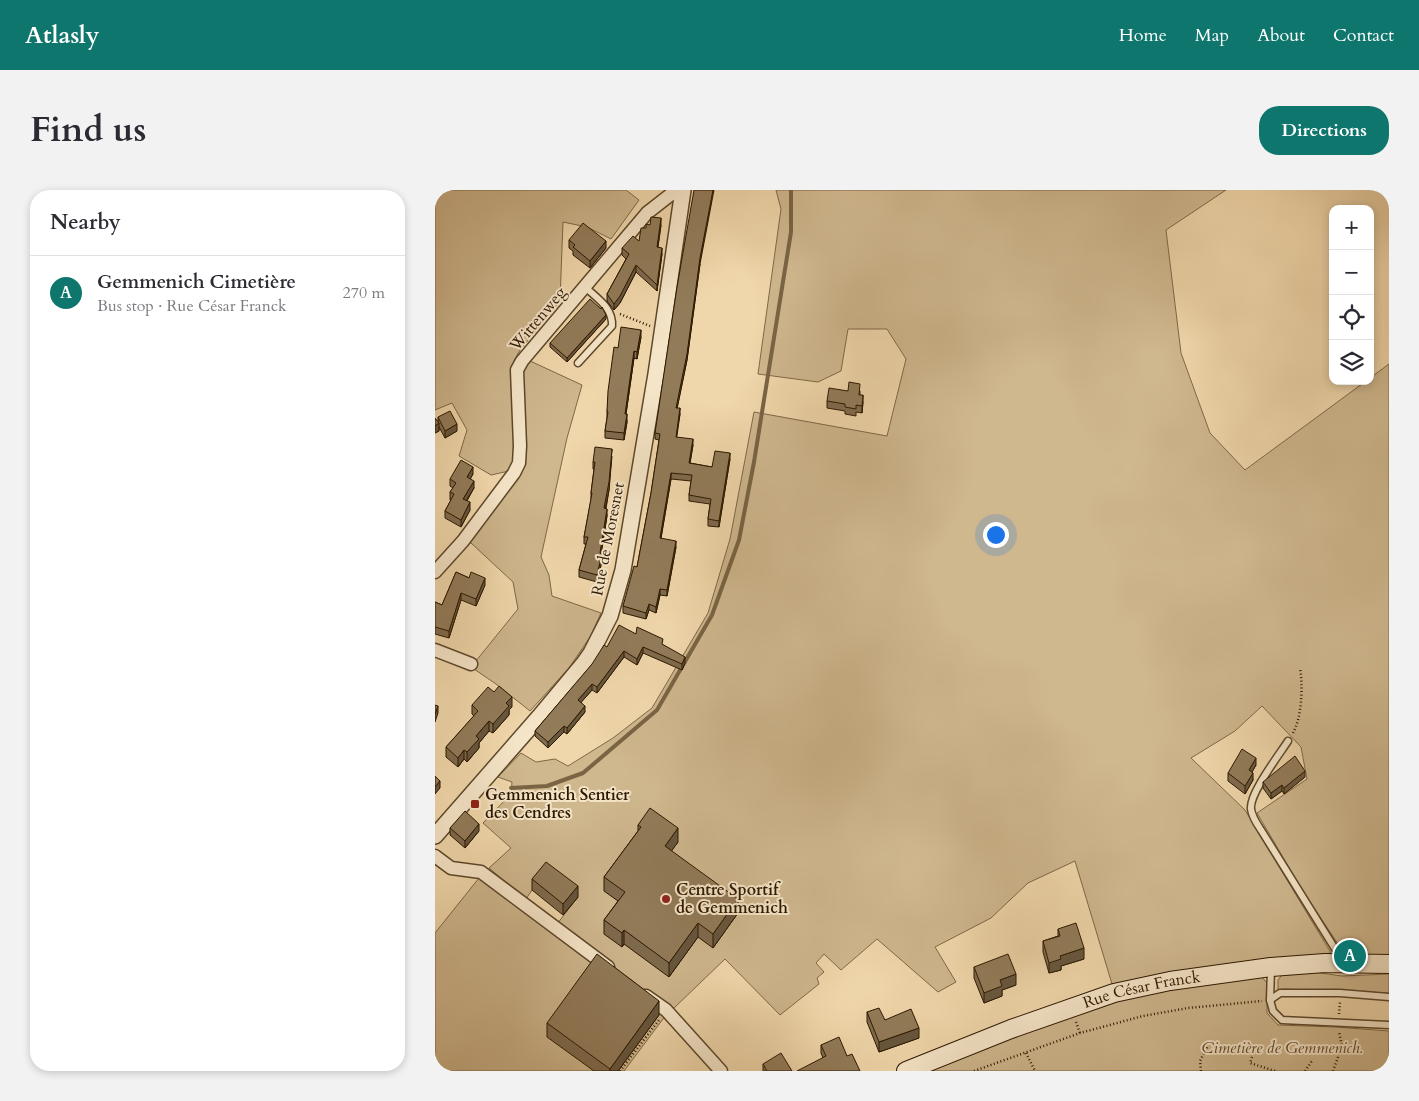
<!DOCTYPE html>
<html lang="en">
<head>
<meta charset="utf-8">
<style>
	:root { --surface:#fff; --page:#f2f2f3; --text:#2b2b33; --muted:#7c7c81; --line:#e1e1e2; --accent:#0f766e }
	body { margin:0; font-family:Cardo,serif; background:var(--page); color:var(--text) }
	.controls { position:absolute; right:15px; top:15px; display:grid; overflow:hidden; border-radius:10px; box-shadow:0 2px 8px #0003 }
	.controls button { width:45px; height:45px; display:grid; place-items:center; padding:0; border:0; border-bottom:1px solid var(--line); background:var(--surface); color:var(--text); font:25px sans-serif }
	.you { position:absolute; left:560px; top:344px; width:18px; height:18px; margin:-12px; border:4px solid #fff; border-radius:50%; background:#1a73e8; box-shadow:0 0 0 8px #1a73e833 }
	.badge { display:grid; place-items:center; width:32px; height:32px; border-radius:50%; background:var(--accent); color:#fff; font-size:16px; font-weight:700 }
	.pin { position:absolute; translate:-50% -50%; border:2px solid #fff; box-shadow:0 1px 5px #0006 }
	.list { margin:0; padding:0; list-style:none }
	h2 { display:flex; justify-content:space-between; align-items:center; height:65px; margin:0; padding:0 20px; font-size:21px }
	h2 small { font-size:16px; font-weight:400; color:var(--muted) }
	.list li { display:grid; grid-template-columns:32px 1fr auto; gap:15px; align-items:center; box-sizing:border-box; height:75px; padding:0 20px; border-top:1px solid var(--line) }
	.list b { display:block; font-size:19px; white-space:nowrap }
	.list p { margin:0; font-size:16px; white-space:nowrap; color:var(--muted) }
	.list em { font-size:16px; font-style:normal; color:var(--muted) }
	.icon { flex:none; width:28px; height:28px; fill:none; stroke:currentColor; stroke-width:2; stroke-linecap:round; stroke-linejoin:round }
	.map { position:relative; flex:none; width:954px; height:881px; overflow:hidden; border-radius:20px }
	header { display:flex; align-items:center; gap:30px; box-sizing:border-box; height:70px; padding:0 25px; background:var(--accent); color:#fff }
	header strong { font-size:24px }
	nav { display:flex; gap:28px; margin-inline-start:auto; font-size:18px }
	.intro { display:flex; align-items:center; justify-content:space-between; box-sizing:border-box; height:120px; padding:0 30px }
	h1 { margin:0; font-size:35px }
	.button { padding:12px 22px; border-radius:20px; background:var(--accent); color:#fff; font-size:18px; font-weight:700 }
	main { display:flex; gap:30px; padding:0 30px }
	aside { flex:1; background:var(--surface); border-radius:20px; box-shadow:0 2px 8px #0003 }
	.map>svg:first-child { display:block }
	.green { fill:#cfb78e; stroke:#7e6847 }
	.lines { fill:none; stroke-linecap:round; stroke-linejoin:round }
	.stream { stroke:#796444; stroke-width:4 }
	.service-casing { stroke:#5d482b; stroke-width:9 }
	.minor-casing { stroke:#5d482b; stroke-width:15 }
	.tertiary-casing { stroke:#5d482b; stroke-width:18 }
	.secondary-casing { stroke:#2c1800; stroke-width:20 }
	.path { stroke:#2c1800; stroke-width:2.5; stroke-dasharray:1 2.5; stroke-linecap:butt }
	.service { stroke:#f5e5c8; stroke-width:6 }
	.minor { stroke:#f5e5c8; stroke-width:12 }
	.tertiary { stroke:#f5e5c8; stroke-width:15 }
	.secondary { stroke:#f5e5c8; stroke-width:18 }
	.wall { fill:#7e6a4d; stroke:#2c1800 }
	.shaded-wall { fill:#66563e; stroke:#2c1800 }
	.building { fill:#927b59; stroke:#2c1800 }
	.poi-dot { fill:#8f2418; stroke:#f5e5c8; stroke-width:2 }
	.labels { text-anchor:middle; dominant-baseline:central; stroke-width:4; stroke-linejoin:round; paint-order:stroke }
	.street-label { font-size:16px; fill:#2c1800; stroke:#f5e5c8 }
	.poi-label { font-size:16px; font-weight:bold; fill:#2c1800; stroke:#f5e5c8; text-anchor:start }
	.park-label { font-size:16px; font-style:italic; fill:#5d482b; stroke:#f5e5c8 }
</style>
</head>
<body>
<header>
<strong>Atlasly</strong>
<nav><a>Home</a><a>Map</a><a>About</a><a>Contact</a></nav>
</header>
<div class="intro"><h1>Find us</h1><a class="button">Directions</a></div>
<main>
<aside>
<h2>Nearby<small></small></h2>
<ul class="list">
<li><span class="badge">A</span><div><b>Gemmenich Cimetière</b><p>Bus stop · Rue César Franck</p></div><em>270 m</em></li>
</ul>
</aside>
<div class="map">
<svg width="954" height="881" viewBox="0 0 954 881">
	<rect width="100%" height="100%" fill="#f0d7ab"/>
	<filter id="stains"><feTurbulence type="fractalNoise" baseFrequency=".004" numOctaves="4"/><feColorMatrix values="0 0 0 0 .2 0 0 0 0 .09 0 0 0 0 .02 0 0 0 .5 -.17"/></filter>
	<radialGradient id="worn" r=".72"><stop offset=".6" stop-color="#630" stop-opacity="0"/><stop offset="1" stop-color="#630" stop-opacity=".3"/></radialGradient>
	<g class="green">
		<path d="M0,0H191L204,10L176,49L152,37L128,32L125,111L85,160L79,171L77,186L81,255L79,269L74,281L56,285L24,266L32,240L17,213L0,220Z"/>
		<path d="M341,0H791L731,40L746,163L775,243L810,280L931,191H935V188L954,174V766L909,763L869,703L822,623L872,589L866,557L827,516L800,541L756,568L810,620L896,763L744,781L677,794L640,671L593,693L556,728L500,757L521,792L503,802L442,749L406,780L389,764L381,773L389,782L382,788L384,794L345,825L290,769L238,819L223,810L122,734L143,707L97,700L91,709L54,678L76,658L48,633L76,604L77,592L63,587L86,563L101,572L120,569L133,576L178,548L217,518L273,423L295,349L319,222L452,246L471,169L452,139H413L406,181L383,192L323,184L346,19Z"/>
		<path d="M93,170L147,195L132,248L106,367L114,385L117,406L166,423L155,447L134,478L95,521L61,494L36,477L83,419L78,392L36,353H32L77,292L84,188Z"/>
		<path d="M44,688L231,825L189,881H0V743Z"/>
		<path d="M871,781L907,786L954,784V803L849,799L843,800V790L847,785Z"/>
		<path d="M825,785L832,793V823L843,835L900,837L954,841V878L948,881H491L610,833L696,805Z"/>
	</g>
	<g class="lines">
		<path class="stream" d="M76,598L112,596L148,583L222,520L277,425L304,350L319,272L356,42V0"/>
		<g class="service-casing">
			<g id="service">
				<path d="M143,173L177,136C178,118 163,109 150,97"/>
				<path d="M853,551C844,565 814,604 816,619C817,627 822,634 826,640L907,770"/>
				<path d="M836,779L835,810L838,821L847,830L954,835"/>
				<path d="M835,810L845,803H905L954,807"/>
			</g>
		</g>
		<g class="minor-casing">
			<g id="minor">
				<path d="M0,382L28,351L79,283L84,273L85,256L82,180L87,171L212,23L235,5L247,0"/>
				<path d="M0,460L36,474"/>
				<path d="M0,666L16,678L46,682L173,777"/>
				<path d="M211,806L231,820L286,881"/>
			</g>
		</g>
		<g class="tertiary-casing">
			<path id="tertiary" d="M0,646L104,527L149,473L156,463L175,426L188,380L221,184L248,0"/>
		</g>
		<g class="secondary-casing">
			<g id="secondary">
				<path id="s1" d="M471,881L576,839L679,803L735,791L836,777L890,773L954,774"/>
			</g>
		</g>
		<g class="path">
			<path d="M185,124L215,136"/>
			<path d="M858,543C867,527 868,496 865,478"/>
			<path d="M904,824L905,812"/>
			<path d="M641,832L645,843"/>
			<path d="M591,863L600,881"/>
			<path d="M817,867L815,873L840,881"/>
			<path d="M185,881L224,830"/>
			<path d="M539,881L645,843L708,826L753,818L827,811"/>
			<path d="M766,881L765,871L773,855"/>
			<path d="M870,881L877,871"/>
			<path d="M898,881L907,856L904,842"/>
		</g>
		<use href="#service" class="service"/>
		<use href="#minor" class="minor"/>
		<use href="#tertiary" class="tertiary"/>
		<use href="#secondary" class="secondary"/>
	</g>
	<g class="wall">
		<path d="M226,35L223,57L227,64L222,101L201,82L185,113L179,120L172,111V104L191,69L187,65V58L204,51L211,38Z"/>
		<path d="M134,50L171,58L155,78L138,65V61L134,58Z"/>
		<path d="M265,74L252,170L242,218L245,224L241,247L258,255L255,273L277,277L295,269L284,337L273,336V329L275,314L254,311V305L256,291L236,289L226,348L241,357L232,406L225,405L221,423L214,420L211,429L188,423V416L202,377L216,303L224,250L220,249V243Z"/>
		<path d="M171,129L132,172L115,157V153Z"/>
		<path d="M206,147L202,169L199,168L191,224L192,232L189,250L170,248V241L172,228V221L183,158Z"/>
		<path d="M413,201H425V205L428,212L427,223L421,222V226L410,224V221L392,218V211Z"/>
		<path d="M3,227L22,241L10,248L4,237V241L0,243V228L3,232Z"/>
		<path d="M177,266L174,300L171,319L172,326L166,364L167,371L162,392L144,387V380L151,354H149V347L156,310V303L159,279H158V272Z"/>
		<path d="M38,284L35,289L39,298L32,311L35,320L26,337L10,328V321L16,310H15V302L18,298L15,296V289Z"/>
		<path d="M21,382L50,395L41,416L26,410L14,448L0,444V412L7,415Z"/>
		<path d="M201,444L228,455L250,473L247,480L208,463L202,475L189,467L162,503L157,500L146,512L150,522L132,544L129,542L113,558L100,546V541L172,457Z"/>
		<path d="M37,515L77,517L74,520V525L58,543L54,541L44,553V558L32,572L29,569L23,577L11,567V557L39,526L37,524Z"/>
		<path d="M821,575L817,582L818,590L810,604L793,591V583Z"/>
		<path d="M870,587L849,604L847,601L836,609L828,598V592Z"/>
		<path d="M203,635L243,652L236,661L303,723L278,758L263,747L234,787L189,754L187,757L169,744V730L183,711L169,701V687L203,641Z"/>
		<path d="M15,638L44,641L30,658L15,645Z"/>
		<path d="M97,689L143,707L128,725L97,700Z"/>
		<path d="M623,739L649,769L626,776V780L614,783L608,762V751L623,746Z"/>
		<path d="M539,777L581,795L567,800V806L549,813L539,788Z"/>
		<path d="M432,822L450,830L484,848L444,862L432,832Z"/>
		<path d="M224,825L183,881H159L112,847V833Z"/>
		<path d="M386,855L412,866L388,868L386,863Z"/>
		<path d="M328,874L357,881H328Z"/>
	</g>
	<g class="shaded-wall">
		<path d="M278,0H279L265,74L252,170L241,224V218L265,68Z"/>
		<path d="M226,28V35L222,63V57Z"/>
		<path d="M171,51V58L155,78V71Z"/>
		<path d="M227,58V64L222,101V95Z"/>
		<path d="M201,75V82L185,113L179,120V114Z"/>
		<path d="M171,125V129L132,172V168Z"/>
		<path d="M206,140V147L202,169V162Z"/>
		<path d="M199,161V168L190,231V224Z"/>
		<path d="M428,205V212L427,223V216Z"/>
		<path d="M245,218V224L241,253V247Z"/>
		<path d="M192,224V232L189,250V243Z"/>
		<path d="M4,233V241L0,243V236Z"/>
		<path d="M22,234V241L10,248V241Z"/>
		<path d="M258,249V255L254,279V273Z"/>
		<path d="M177,259L174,300L169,326V318Z"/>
		<path d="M295,263V269L284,337V331Z"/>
		<path d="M38,277V284L32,295V287Z"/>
		<path d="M236,283V289L225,354V348Z"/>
		<path d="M39,291V298L28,316V309Z"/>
		<path d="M35,312V320L26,337V330Z"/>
		<path d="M172,319V326L165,371V363Z"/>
		<path d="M241,351V357L232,406V400Z"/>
		<path d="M167,364V371L162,392V385Z"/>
		<path d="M50,388V395L41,416V409Z"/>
		<path d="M225,399V405L221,423V417Z"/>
		<path d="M26,403V410L14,448V441Z"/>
		<path d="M214,414V420L211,429V423Z"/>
		<path d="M208,457V463L202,475V469Z"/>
		<path d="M189,461V467L162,503V497Z"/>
		<path d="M250,467V473L247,480V474Z"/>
		<path d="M157,494V500L143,516V510Z"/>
		<path d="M77,507V517L74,520V525L58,543V534L71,513Z"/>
		<path d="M3,516V523L0,532V524Z"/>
		<path d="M150,516V522L132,544V538Z"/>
		<path d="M54,531V541L44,553V558L32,572V562L41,546Z"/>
		<path d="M129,536V542L113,558V552Z"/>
		<path d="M29,560V569L23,577V568Z"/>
		<path d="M821,568V575L814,587V580Z"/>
		<path d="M870,581V587L849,604V598Z"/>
		<path d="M818,583V590L810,604V596Z"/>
		<path d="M5,591V598L0,604V597Z"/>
		<path d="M847,595V601L836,609V603Z"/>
		<path d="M44,634V641L30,658V651Z"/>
		<path d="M243,638V652L230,670V656Z"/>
		<path d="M143,696V707L128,725V714Z"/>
		<path d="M303,709V723L278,758V744Z"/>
		<path d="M263,733V747L234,787V773Z"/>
		<path d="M189,740V754L187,757V743Z"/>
		<path d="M649,758V769L626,776V780L614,783V773L625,766Z"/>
		<path d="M581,784V795L567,800V806L549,813V803L565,790Z"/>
		<path d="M224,811V825L183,881H175V879Z"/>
		<path d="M484,838V848L444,862V852Z"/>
	</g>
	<g class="building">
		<path d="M259,0H278L265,68L252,164L241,218H245L241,247L258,249L254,273L277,277L280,261L295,263L284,331L273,329L276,309L254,305L257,285L236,283L225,348L241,351L232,400L225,399L221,417L214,414L211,423L188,416L199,376L202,377L216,303L225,244L220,243L242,97Z"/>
		<path d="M216,27L226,28L222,57L227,58L222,95L201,75L185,106L179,114L172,104L194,64L187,58L198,46L204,51L206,38H211V34L215,35Z"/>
		<path d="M148,33L171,51L155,71L138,57L140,55L134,50Z"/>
		<path d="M155,109L166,119L167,117L171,125L132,168L115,153Z"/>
		<path d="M186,137L206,140L202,162L199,161L190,224H192L189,243L170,241L173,222L172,221L173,201L179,157L183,158Z"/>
		<path d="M414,192L425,194L424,205H428L427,216L421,215V219L410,217V214L392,211L394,198L413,201Z"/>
		<path d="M15,221L22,234L10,241L3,227Z"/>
		<path d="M0,228L4,233L0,236Z"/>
		<path d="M160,257L177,259L174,292L169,318L172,319L165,363L167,364L162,385L144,380L153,347H149L157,303H156L160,272H158Z"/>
		<path d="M26,270L38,277L32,287L39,291L28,309L35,312L26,330L10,321L19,304L15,302L21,293L15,289Z"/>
		<path d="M21,382L34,388L36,382L50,388L41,409L26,403L14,441L0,437V412L7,415Z"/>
		<path d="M184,435L201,444L202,437L228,449L227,454L250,467L247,474L208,457L202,469L189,461L162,497L157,494L143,510L150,516L132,538L129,536L113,552L100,541L157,474L169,455L172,457Z"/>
		<path d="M64,496L77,507L71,513L74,516L58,534L54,531L41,546L44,549L32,562L29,560L23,568L11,557L43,521L37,515L53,497L59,502Z"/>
		<path d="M0,515L3,516L0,524Z"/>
		<path d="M807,559L821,568L814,580L818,583L810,596L793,583Z"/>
		<path d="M860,566L870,581L849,598L847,595L836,603L828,592Z"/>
		<path d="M0,586L5,591L0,597Z"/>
		<path d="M215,618L243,638L230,656L303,709L278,744L263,733L234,773L189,740L187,743L169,730L190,702L169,687L206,637L203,635Z"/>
		<path d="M30,621L44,634L30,651L15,638Z"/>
		<path d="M111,672L143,696L128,714L97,689Z"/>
		<path d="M641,733L649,758L625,766L626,769L614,773L608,751L625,746L623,739Z"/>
		<path d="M162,764L224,811L175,879L112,833Z"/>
		<path d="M573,764L581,784L565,790L567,796L549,803L539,777Z"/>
		<path d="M444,818L450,830L476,819L484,838L444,852L432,822Z"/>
		<path d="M404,847L412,866L417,864L425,881H362L391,866L386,855Z"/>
		<path d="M346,863L357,881H332L328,874Z"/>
	</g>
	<g class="poi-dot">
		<rect x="35" y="609" width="10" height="10" rx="2.5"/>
		<circle cx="231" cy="709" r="5"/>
	</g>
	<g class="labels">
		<g class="street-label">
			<text transform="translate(103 129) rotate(-50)">Wittenweg</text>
			<text transform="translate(173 349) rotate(-79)">Rue de Moresnet</text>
			<text stroke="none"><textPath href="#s1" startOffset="250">Rue César Franck</textPath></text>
		</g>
		<g class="poi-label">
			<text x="50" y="605">Gemmenich Sentier<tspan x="50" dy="18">des Cendres</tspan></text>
			<text x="241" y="700">Centre Sportif<tspan x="241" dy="18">de Gemmenich</tspan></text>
		</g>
		<g class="park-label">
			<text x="847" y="858">Cimetière de Gemmenich.</text>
		</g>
	</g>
	<rect width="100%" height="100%" filter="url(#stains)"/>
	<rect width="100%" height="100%" fill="url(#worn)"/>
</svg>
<div class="controls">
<button>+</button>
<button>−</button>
<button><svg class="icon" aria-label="locate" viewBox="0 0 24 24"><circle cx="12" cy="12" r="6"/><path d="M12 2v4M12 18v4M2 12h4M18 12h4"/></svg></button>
<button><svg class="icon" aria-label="layers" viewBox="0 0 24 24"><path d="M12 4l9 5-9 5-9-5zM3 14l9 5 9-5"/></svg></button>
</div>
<div class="you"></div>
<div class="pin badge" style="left:915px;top:766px">A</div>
</div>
</main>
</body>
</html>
